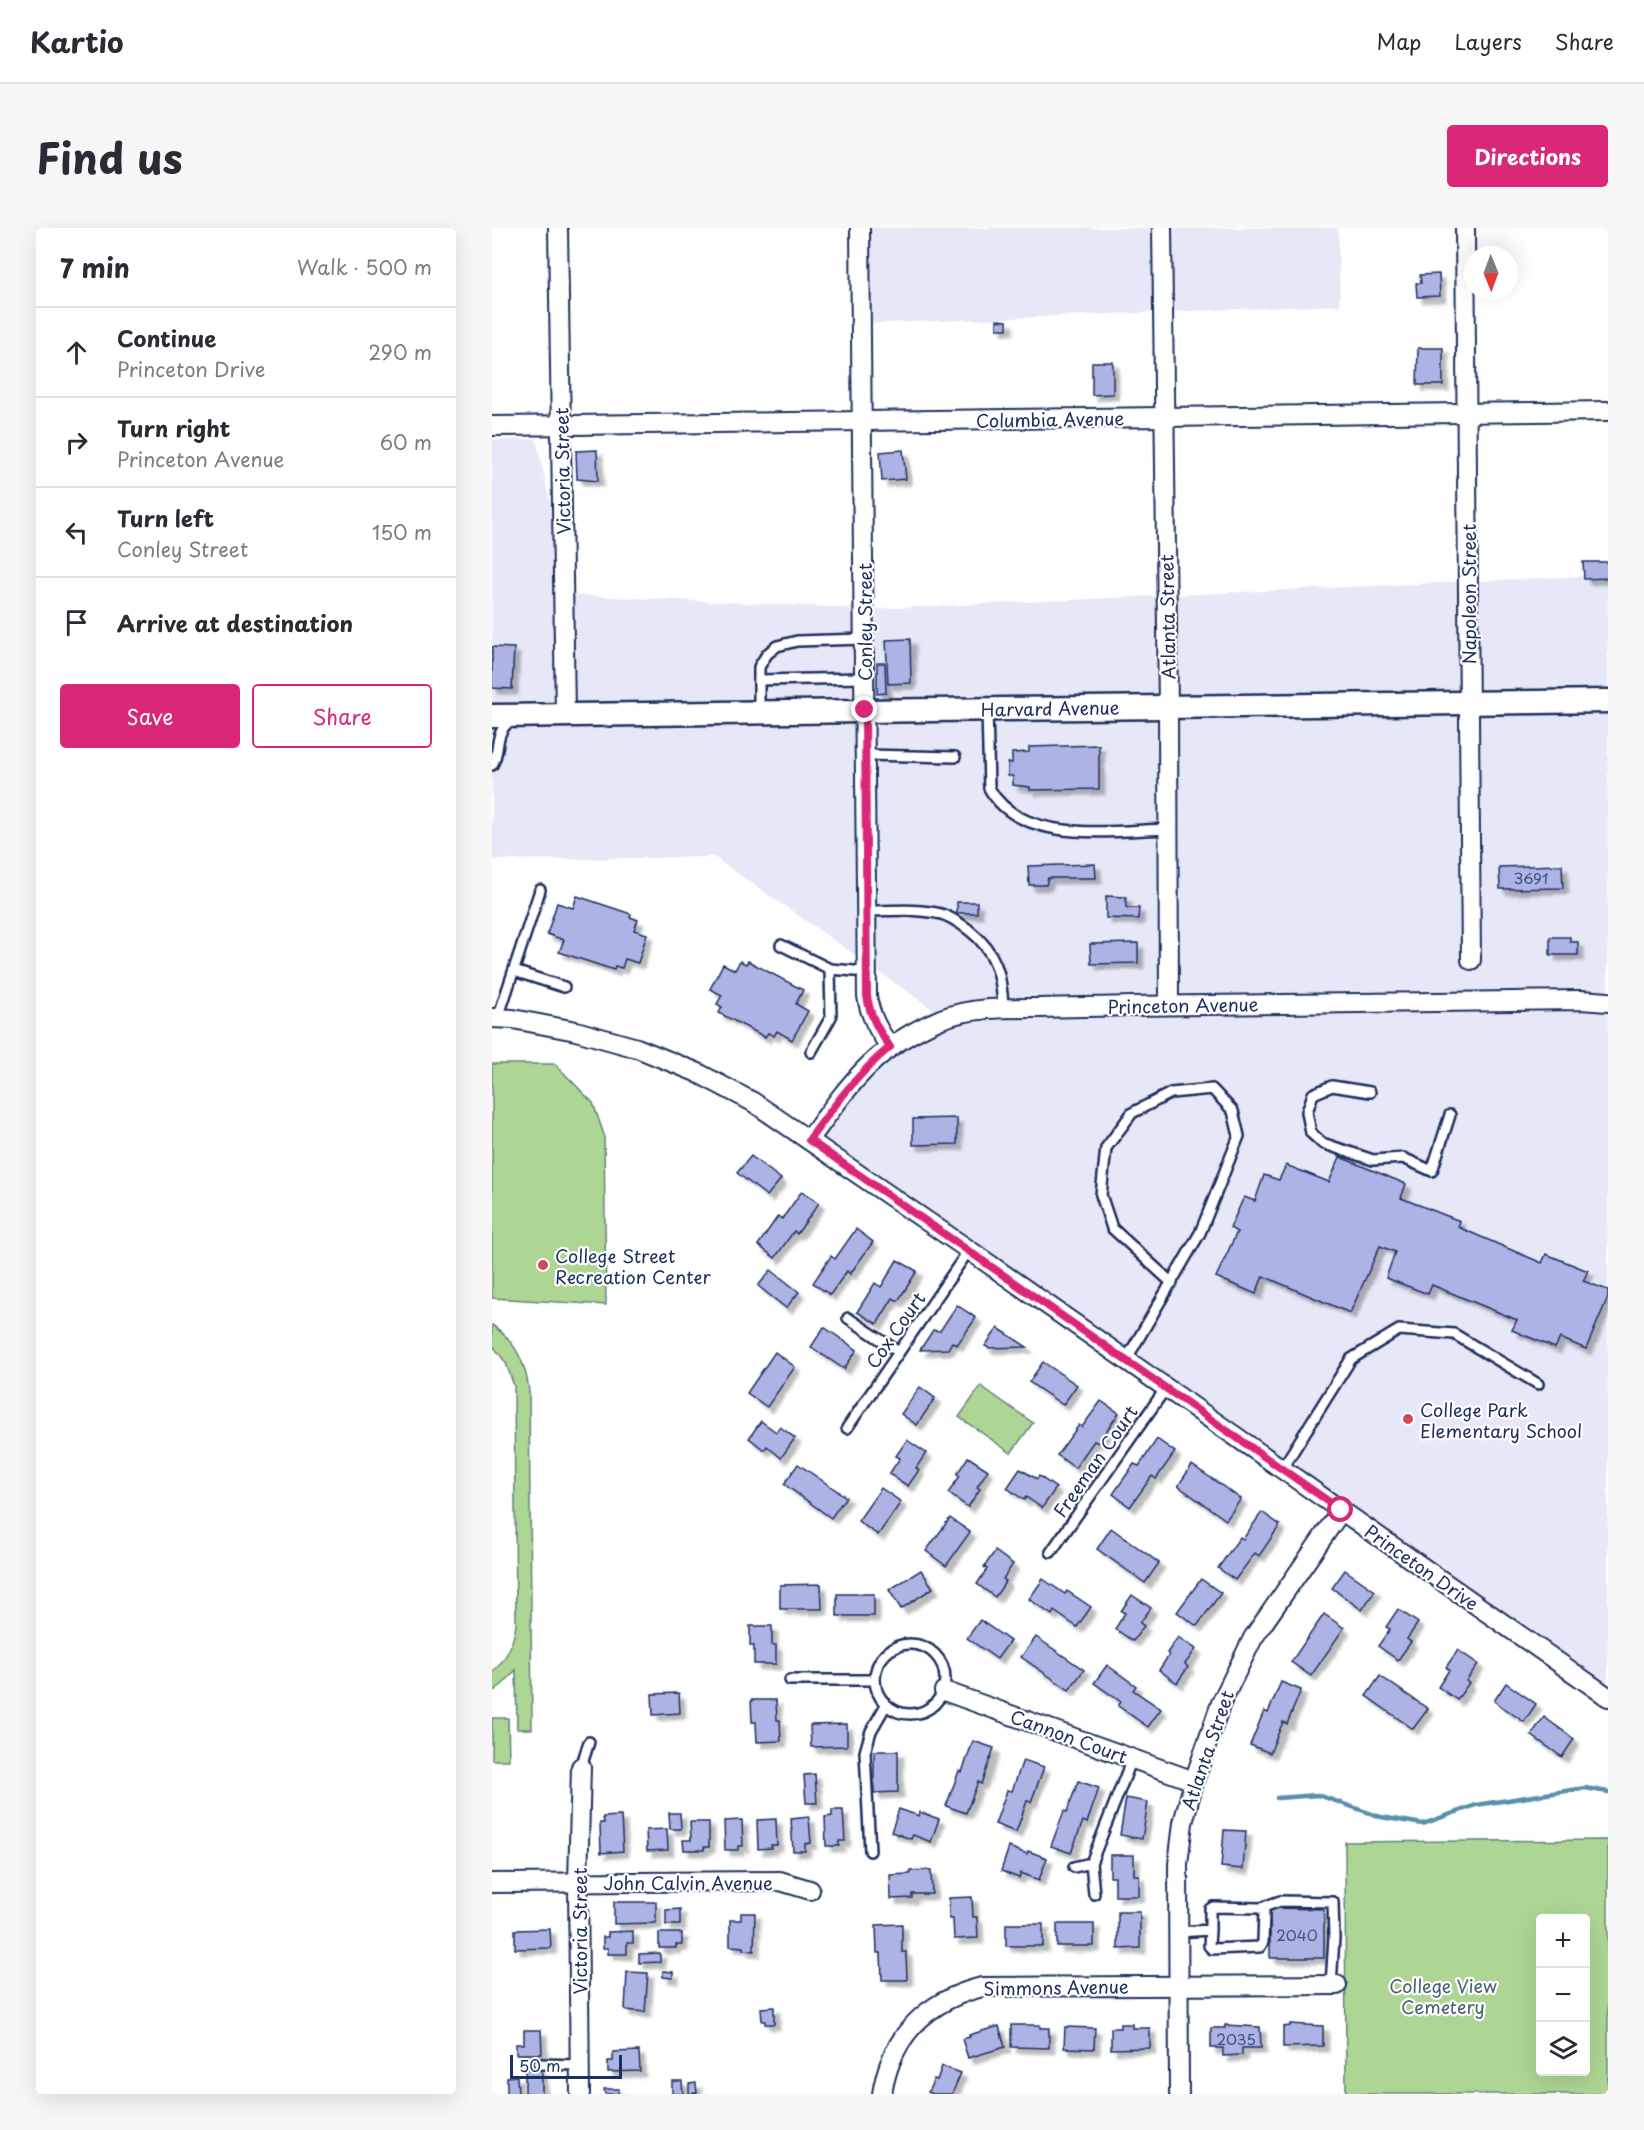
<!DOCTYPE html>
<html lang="en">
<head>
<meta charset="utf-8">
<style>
	:root { --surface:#fff; --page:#f7f7f7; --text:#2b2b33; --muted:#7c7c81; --line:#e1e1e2; --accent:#db2777 }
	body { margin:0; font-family:"Playpen Sans",sans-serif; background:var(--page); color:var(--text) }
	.controls { position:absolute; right:18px; bottom:18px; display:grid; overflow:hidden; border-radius:6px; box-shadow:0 6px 24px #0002 }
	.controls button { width:54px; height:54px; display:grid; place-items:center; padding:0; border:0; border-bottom:2px solid var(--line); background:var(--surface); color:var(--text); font:30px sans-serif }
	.compass { position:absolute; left:972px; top:18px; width:54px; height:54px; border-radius:50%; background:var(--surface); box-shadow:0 6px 24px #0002; rotate:179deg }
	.scale { position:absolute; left:18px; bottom:15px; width:112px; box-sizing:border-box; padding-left:6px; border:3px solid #1b2f5e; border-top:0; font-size:16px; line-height:21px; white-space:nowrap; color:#1b2f5e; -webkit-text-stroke:4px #fff; paint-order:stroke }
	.stop { position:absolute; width:18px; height:18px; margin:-14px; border:4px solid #db2777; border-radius:50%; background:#fff }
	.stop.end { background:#db2777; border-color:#fff; box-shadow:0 2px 6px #0008 }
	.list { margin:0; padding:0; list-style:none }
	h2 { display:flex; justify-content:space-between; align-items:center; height:78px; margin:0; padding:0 24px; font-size:26px }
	h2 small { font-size:20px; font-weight:400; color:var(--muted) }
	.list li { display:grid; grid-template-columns:39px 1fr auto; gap:18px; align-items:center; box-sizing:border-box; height:90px; padding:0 24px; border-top:2px solid var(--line) }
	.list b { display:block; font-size:22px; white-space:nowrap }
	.list p { margin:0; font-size:20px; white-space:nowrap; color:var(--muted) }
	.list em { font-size:20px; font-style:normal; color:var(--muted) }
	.actions { display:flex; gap:12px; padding:18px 24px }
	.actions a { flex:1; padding:14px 0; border:2px solid var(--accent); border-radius:6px; text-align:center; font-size:21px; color:var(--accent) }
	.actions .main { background:var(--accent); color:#fff }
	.icon { flex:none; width:33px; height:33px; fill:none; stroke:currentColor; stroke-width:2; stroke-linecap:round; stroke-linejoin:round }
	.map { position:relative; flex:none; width:1116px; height:1866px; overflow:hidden; border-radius:6px }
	header { display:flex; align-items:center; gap:36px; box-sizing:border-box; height:84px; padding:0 30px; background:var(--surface); border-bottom:2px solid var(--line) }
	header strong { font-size:28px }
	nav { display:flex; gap:33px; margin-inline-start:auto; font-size:21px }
	.intro { display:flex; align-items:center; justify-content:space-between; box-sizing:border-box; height:144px; padding:0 36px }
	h1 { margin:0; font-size:42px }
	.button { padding:15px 27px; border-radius:6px; background:var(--accent); color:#fff; font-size:21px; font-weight:700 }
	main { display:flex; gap:36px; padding:0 36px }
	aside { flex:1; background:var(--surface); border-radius:6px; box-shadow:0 6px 24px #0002 }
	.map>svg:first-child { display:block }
	.built { fill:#e6e8f7 }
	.green { fill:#add694; stroke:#648279; stroke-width:1.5; fill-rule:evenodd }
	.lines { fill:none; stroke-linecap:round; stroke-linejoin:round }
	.stream { stroke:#5890aa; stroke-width:4.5 }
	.building { fill:#adb3e4; stroke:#1b2f5e; stroke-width:1.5; filter:url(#shadow) }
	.service-casing { stroke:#1b2f5e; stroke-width:14 }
	.minor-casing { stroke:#1b2f5e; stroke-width:22 }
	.tertiary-casing { stroke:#1b2f5e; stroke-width:27 }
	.service { stroke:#fff; stroke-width:9 }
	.minor { stroke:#fff; stroke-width:18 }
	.tertiary { stroke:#fff; stroke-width:22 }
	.route { stroke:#db2777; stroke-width:8 }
	.poi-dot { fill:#d1495b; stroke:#fff; stroke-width:2 }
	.labels { text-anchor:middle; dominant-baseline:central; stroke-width:4.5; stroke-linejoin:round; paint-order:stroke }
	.number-label { font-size:15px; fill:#405080 }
	.street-label { font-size:18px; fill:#1b2f5e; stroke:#fff }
	.poi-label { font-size:18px; fill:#1b2f5e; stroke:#fff; text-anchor:start }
	.park-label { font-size:18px; fill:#47616e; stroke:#fff }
</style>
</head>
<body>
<header>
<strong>Kartio</strong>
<nav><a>Map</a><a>Layers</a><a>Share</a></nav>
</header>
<div class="intro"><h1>Find us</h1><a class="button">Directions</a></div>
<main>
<aside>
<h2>7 min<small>Walk · 500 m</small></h2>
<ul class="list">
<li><svg class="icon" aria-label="ahead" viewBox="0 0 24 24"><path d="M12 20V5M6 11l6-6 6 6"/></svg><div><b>Continue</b><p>Princeton Drive</p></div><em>290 m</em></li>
<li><svg class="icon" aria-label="right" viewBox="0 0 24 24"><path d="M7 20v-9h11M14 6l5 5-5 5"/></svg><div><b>Turn right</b><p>Princeton Avenue</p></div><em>60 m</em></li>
<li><svg class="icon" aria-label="left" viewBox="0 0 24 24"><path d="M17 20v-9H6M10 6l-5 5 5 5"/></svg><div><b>Turn left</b><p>Conley Street</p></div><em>150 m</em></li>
<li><svg class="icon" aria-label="arrive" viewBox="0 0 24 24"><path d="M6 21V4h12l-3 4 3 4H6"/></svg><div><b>Arrive at destination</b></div></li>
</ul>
<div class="actions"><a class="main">Save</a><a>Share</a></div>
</aside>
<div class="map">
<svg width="1116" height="1866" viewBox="0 0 1116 1866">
	<defs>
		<filter id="shadow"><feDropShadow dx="5.5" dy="5.5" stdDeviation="1.5" flood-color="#0004"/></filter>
	</defs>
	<rect width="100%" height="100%" fill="#fff"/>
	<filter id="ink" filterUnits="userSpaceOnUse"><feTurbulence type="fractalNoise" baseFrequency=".0167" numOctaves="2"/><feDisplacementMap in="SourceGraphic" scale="12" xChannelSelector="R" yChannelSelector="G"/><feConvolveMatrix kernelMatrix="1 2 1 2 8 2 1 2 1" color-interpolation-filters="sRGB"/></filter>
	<g filter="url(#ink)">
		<g class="built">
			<path d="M364,0H846L848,77L367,96Z"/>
			<path d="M44,211L78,367L381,381L1116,347V1472L317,910L381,833L449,787L222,629L0,632V212Z"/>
		</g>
		<g class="green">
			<path d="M0,836H63L101,875L112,907L114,1077L0,1070Z"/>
			<path d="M0,1097C23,1112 34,1137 37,1163L40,1501H25L24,1442L11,1456L0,1464V1445C14,1431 21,1417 24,1397L22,1158L14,1135L0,1116Z"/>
			<path d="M489,1158L541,1195L519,1225L467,1189Z"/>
			<path d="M0,1490H16L17,1532H0Z"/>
			<path d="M1116,1612V1866H854L853,1614ZM1048,1690H1094V1844H1048Z"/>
		</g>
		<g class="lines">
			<path class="stream" d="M785,1570L826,1567L889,1589L931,1596L984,1577L1093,1560L1116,1564"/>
		</g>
		<g class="building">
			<path d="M947,46L948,68L925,69L924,55H929L928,47Z"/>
			<path d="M505,92L515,93V101H505Z"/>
			<path d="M926,120H951V157H925Z"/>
			<path d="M600,134H621V166L600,167Z"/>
			<path d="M105,222L106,253L85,251L84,223Z"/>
			<path d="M411,222L414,251L390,253L388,224Z"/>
			<path d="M1091,334H1116V350L1092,351Z"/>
			<path d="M418,411L419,455L396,456L394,412Z"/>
			<path d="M0,419L22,420L20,461L0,460Z"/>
			<path d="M385,435H393L394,465L385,466Z"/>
			<path d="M607,517V561L538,562V559L521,557V548H516V535H520V525L537,524V519Z"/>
			<path d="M603,636L604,650H556L554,657H537L536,638Z"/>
			<path d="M1070,637L1071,660L1008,661L1007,639Z"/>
			<path d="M85,668L139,686L138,689L146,692L142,702L155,706L146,735L133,731L130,740L123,738L122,742L67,724L72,712L55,706L65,675L81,680Z"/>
			<path d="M614,668L634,669V680H647L646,691L614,690Z"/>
			<rect x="465" y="674" width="20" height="11"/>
			<path d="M1058,709H1078V714H1086V727H1058Z"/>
			<path d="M646,715V735L599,736L598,716Z"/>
			<path d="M248,733L254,736L256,733L311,762L304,776L316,783L300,812L285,803L282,808L276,805L273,809L227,785L230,779L225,776L230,767L218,761L231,736L243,742Z"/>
			<path d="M465,890V916L421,917V891Z"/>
			<path d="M259,928L289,951L275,968L245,945Z"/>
			<path d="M848,929L914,956L909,970L968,993L966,999L1050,1035L1054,1026L1096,1043L1091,1053L1116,1062V1069L1094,1121L1068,1110L1063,1120L1020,1102L1025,1092L940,1057L936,1066L894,1050L903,1024L888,1018L858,1085L771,1048L764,1066L724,1049L745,1004L738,1000L752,969L763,973L772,947L787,952L794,937L837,954Z"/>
			<path d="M310,963L327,975L305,1006L302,1003L283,1030L266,1017L286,988L290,991Z"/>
			<path d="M364,1001L381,1014L358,1046L355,1043L338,1067L321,1055L339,1028L343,1031Z"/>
			<path d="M405,1032L425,1043L406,1073L401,1070L385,1096L365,1084L383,1055L389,1059Z"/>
			<path d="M279,1042L307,1064L294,1080L266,1058Z"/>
			<path d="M465,1077L484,1090L465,1117L460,1114L456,1121L428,1122L441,1102L448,1103Z"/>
			<path d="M332,1099L365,1122L352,1141L319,1119Z"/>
			<path d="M506,1100L535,1119L497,1120L493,1118Z"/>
			<path d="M283,1124L303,1139L275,1179L255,1165Z"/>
			<path d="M551,1134L585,1157L571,1177L537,1154Z"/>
			<path d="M428,1159L443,1170L425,1197L409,1186Z"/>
			<path d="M609,1173L627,1185L606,1215L602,1213L583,1240L565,1227L587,1197L590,1199Z"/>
			<path d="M269,1193L284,1204L288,1199L303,1210L289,1230L275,1218L272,1222L257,1210Z"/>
			<path d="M665,1211L683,1224L664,1251L660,1248L638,1279L621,1266L642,1236L647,1238Z"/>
			<path d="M415,1212L434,1225L424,1240L427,1242L416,1258L397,1246L408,1230L404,1228Z"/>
			<path d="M476,1229L496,1242L485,1259L488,1261L476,1279L456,1265L468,1248L465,1246Z"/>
			<path d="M306,1236L354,1269L339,1290L292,1256Z"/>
			<path d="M700,1237L749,1271L734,1292L686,1258Z"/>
			<path d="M528,1241L545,1251L547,1248L564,1260L550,1280L534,1269L532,1272L515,1260Z"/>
			<path d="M389,1260L409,1274L386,1307L366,1293Z"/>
			<path d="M770,1284L788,1297L767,1328L763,1325L743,1352L726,1340L748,1309L751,1311Z"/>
			<path d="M458,1290L478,1304L454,1338L434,1323Z"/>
			<path d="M619,1300L667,1335L653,1355L605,1321Z"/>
			<path d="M503,1323L521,1336L511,1351L514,1353L503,1369L485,1356L495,1341L492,1339Z"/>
			<path d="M429,1342L441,1360L409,1381L397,1362Z"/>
			<path d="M853,1342L883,1363L870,1382L840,1360Z"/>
			<path d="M551,1351L573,1366L575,1363L599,1379L585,1399L562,1383L560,1387L537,1371Z"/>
			<path d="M709,1351L729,1365L705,1398L685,1384Z"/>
			<path d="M329,1356L330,1381H288V1357Z"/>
			<rect x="345" y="1366" width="37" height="22"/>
			<path d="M640,1367L659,1380L648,1395L652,1398L641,1413L623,1401L633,1385L629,1383Z"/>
			<path d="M906,1381L926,1395L915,1411L919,1414L906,1432L886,1418L898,1401L894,1399Z"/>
			<path d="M832,1386L852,1400L819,1448L799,1434Z"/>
			<path d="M488,1392L518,1413L505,1431L475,1410Z"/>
			<path d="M258,1398H280V1417H284V1436H262V1418H258Z"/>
			<path d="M544,1409L592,1442L577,1462L529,1429Z"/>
			<path d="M686,1409L704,1421L693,1436L696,1439L685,1455L667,1442L677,1427L675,1425Z"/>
			<path d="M966,1422L986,1436L974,1453L977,1455L965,1472L946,1459L957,1442L954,1439Z"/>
			<path d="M615,1437L644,1458L641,1462L669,1481L656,1499L626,1478L629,1474L602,1455Z"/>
			<path d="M888,1448L936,1481L921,1501L874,1468Z"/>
			<path d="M789,1454L809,1462L795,1496L791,1494L778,1525L758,1517L772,1483L776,1485Z"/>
			<path d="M1014,1455L1044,1476L1032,1494L1002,1473Z"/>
			<path d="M187,1465L188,1485L161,1487L160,1466Z"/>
			<path d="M259,1472H284L285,1492H288L289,1513L265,1514L264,1494H260Z"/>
			<path d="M1052,1489L1082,1511L1070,1529L1039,1507Z"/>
			<path d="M355,1496V1518L319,1519L318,1497Z"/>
			<path d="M481,1513L502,1520L489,1556L486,1554L474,1585L454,1578L467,1543L470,1544Z"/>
			<path d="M382,1523H406V1564L382,1565Z"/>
			<path d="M531,1532L552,1539L539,1574L535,1573L524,1604L503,1596L515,1562L520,1563Z"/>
			<path d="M323,1546L325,1575H314L312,1547Z"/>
			<path d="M586,1553L607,1560L595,1595L591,1593L579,1625L559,1618L572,1583L575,1584Z"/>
			<path d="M634,1570L656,1574L650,1611L628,1607Z"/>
			<path d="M407,1581L427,1588L428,1584L447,1591L439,1614L421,1607L419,1611L399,1604Z"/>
			<path d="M340,1582H351L353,1613H347V1618H334L333,1589L340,1588Z"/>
			<path d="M177,1585H188L189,1601H178Z"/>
			<path d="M129,1588L131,1623L109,1625L108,1595H112L111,1589Z"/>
			<path d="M317,1589L319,1615L313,1616V1623H301L299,1591Z"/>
			<path d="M284,1591L285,1617H279L280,1620L266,1621L265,1592Z"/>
			<path d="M250,1592L251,1618H246V1622H233L232,1593Z"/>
			<path d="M198,1594H217V1619H212V1622H192L191,1612H199Z"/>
			<path d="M175,1601L176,1622L155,1623L154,1602Z"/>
			<path d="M732,1602L754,1603L751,1641L729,1639Z"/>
			<path d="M517,1619L535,1626L536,1623L555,1630L547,1652L529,1645L527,1650L509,1643Z"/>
			<path d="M618,1627H642V1647H647V1668H623V1649H618Z"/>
			<path d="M439,1642L440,1666H420V1670L399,1671L398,1647L418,1646V1643Z"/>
			<path d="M480,1669L481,1689H485L486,1710L462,1711L461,1691H457V1670Z"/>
			<path d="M122,1674H164V1695L122,1696Z"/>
			<path d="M778,1680L832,1681V1730H778Z"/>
			<path d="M188,1681V1697H174V1682Z"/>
			<path d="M626,1684H648V1720L626,1721Z"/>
			<path d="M249,1685H263L262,1723L251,1722V1719L238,1718V1692H249Z"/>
			<path d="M410,1696V1724H414L415,1752H390L389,1725H385L384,1697Z"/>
			<rect x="514" y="1696" width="37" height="22"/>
			<rect x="565" y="1696" width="37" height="22"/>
			<path d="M58,1701L59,1720L23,1721V1702Z"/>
			<path d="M141,1703V1715H135V1726H116V1720H111V1709H116V1704Z"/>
			<path d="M167,1705H190V1717H184V1720H167Z"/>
			<path d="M168,1725V1734L147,1735V1726Z"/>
			<path d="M171,1743L181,1744V1750L171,1749Z"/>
			<path d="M135,1744L156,1745L153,1784L133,1782Z"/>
			<path d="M282,1779V1796H273V1793H270L269,1780Z"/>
			<path d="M628,1796H640V1800H658V1820L619,1821V1800H628Z"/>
			<path d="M798,1796L831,1798V1818L791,1819V1799L798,1798Z"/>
			<path d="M519,1797H548V1800H557V1820L519,1819Z"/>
			<path d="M733,1797L768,1799L769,1820H750V1827L731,1828V1820H719V1800H733Z"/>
			<path d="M507,1798L513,1819L476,1830L470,1811L478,1809L477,1807Z"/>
			<path d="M573,1799L603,1800L602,1821L572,1820Z"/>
			<path d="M32,1802H49L50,1826H24V1816H32Z"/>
			<path d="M147,1823L148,1843L116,1844V1833H121V1824Z"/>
			<path d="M450,1838L469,1845L460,1866H441L436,1864L442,1851L445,1852Z"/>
			<path d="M33,1841L50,1842V1866L33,1865Z"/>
			<path d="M25,1848L26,1866H15V1849Z"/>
			<path d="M180,1853H190L191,1866H180Z"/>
			<path d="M204,1855L205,1865L197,1866V1856Z"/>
			<path d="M112,1861H127L126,1866H113Z"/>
		</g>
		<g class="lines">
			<g class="service-casing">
				<g id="service">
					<path d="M267,452L372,450"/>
					<path d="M495,481L497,560C529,618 621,602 677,601"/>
					<path d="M267,484V439L275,426L285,418L305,413L372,411"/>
					<path d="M373,527L463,529"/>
					<path d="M0,537C10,519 0,510 18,492"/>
					<path d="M374,683C399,683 425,680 449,686C460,689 469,696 477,702C504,723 510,748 511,780"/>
					<path d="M289,717L338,741"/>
					<path d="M22,743L72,759"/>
					<path d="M6,790L48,662"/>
					<path d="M319,824L339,789L338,741L375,744"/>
					<path d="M878,864L840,858L821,866L815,884L819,905L830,915L881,932L911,930L940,943L958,887"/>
					<path d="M356,1090L407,1124"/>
					<path d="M634,1132L708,1005L747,908L741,883L720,861L679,865L640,885L614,920L609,967L620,1000L680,1055"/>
					<path d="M355,1200L477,1022"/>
					<path d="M790,1241L859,1131L907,1102L962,1106L1046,1156"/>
					<path d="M559,1324L674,1160"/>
					<circle cx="418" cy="1451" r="35"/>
					<path d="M298,1452H382"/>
					<path d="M89,1539L97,1514"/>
					<path d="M378,1623L373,1524L379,1503L394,1477"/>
					<path d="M582,1639L599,1635"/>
					<path d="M602,1666L599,1635L640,1531"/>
					<path d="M769,1680L788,1673L841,1674L842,1710L839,1757"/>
					<path d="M686,1704L718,1702L717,1718L720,1721L768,1719L771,1714L772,1684L769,1680L721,1679L718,1681V1702"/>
					<path d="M47,1836L88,1837"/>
				</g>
			</g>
			<g class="minor-casing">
				<g id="minor">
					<path d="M66,0L73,487"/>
					<path d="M368,0L375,768C378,788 386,802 398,819"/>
					<path d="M670,0L676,478L677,777"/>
					<path d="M973,0L979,732"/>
					<path d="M0,198L1116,183"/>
					<path d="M0,790L21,791L84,803L145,820L204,844L261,874L477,1022L1116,1469"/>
					<path d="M317,912C358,856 382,819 449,791C480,779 515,780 548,780C578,779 608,779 639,778C789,776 939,774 1089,772L1116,774"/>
					<path d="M452,1463L702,1553"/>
					<path d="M0,1655L288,1653L318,1662"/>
					<path d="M88,1866L86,1654L89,1539"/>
					<path d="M390,1866C399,1808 434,1773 490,1759L845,1757"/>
					<path d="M687,1866L686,1636L691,1595L702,1553L729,1475L761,1410L849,1283"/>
				</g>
			</g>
			<g class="tertiary-casing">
				<path id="tertiary" d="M0,488L1116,473"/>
			</g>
			<use href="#service" class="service"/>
			<use href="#minor" class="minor"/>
			<use href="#tertiary" class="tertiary"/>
		</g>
	</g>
	<g class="lines" filter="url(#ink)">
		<path class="route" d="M373,482L375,768C378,788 386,802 398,819C365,846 342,878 317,912L849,1282"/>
	</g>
	<g class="poi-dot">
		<circle cx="51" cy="1037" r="6"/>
		<circle cx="916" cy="1191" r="6"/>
	</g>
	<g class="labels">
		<g class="number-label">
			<text x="1039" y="649">3691</text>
			<text x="805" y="1706">2040</text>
			<text x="744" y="1810">2035</text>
		</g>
		<g class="street-label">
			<text transform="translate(558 191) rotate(-1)">Columbia Avenue</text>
			<text transform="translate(70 243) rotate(-91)">Victoria Street</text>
			<text transform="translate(976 366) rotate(-90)">Napoleon Street</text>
			<text transform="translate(675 389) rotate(-91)">Atlanta Street</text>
			<text transform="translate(372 394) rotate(-90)">Conley Street</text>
			<text transform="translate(558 480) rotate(-1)">Harvard Avenue</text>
			<text transform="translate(691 777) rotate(-1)">Princeton Avenue</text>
			<text transform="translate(403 1102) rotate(-55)">Cox Court</text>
			<text transform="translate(603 1233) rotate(-55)">Freeman Court</text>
			<text transform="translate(930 1339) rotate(35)">Princeton Drive</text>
			<text transform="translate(577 1508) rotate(20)">Cannon Court</text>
			<text transform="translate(715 1522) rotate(-71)">Atlanta Street</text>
			<text x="196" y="1654">John Calvin Avenue</text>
			<text transform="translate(87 1703) rotate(-90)">Victoria Street</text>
			<text transform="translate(564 1759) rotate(-1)">Simmons Avenue</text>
		</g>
		<g class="poi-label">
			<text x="63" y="1027">College Street<tspan x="63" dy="21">Recreation Center</tspan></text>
			<text x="928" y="1181">College Park<tspan x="928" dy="21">Elementary School</tspan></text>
		</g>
		<g class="park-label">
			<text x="951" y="1757">College View<tspan x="951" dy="21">Cemetery</tspan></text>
		</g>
	</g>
</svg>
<div class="controls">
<button>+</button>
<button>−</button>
<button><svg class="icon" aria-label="layers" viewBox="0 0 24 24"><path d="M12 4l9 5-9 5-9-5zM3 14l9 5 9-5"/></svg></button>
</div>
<svg class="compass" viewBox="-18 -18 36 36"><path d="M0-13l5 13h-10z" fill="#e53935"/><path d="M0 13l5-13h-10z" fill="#7c7c81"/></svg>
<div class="scale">50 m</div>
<div class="stop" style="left:849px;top:1282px"></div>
<div class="stop end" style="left:373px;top:482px"></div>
</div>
</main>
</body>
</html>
